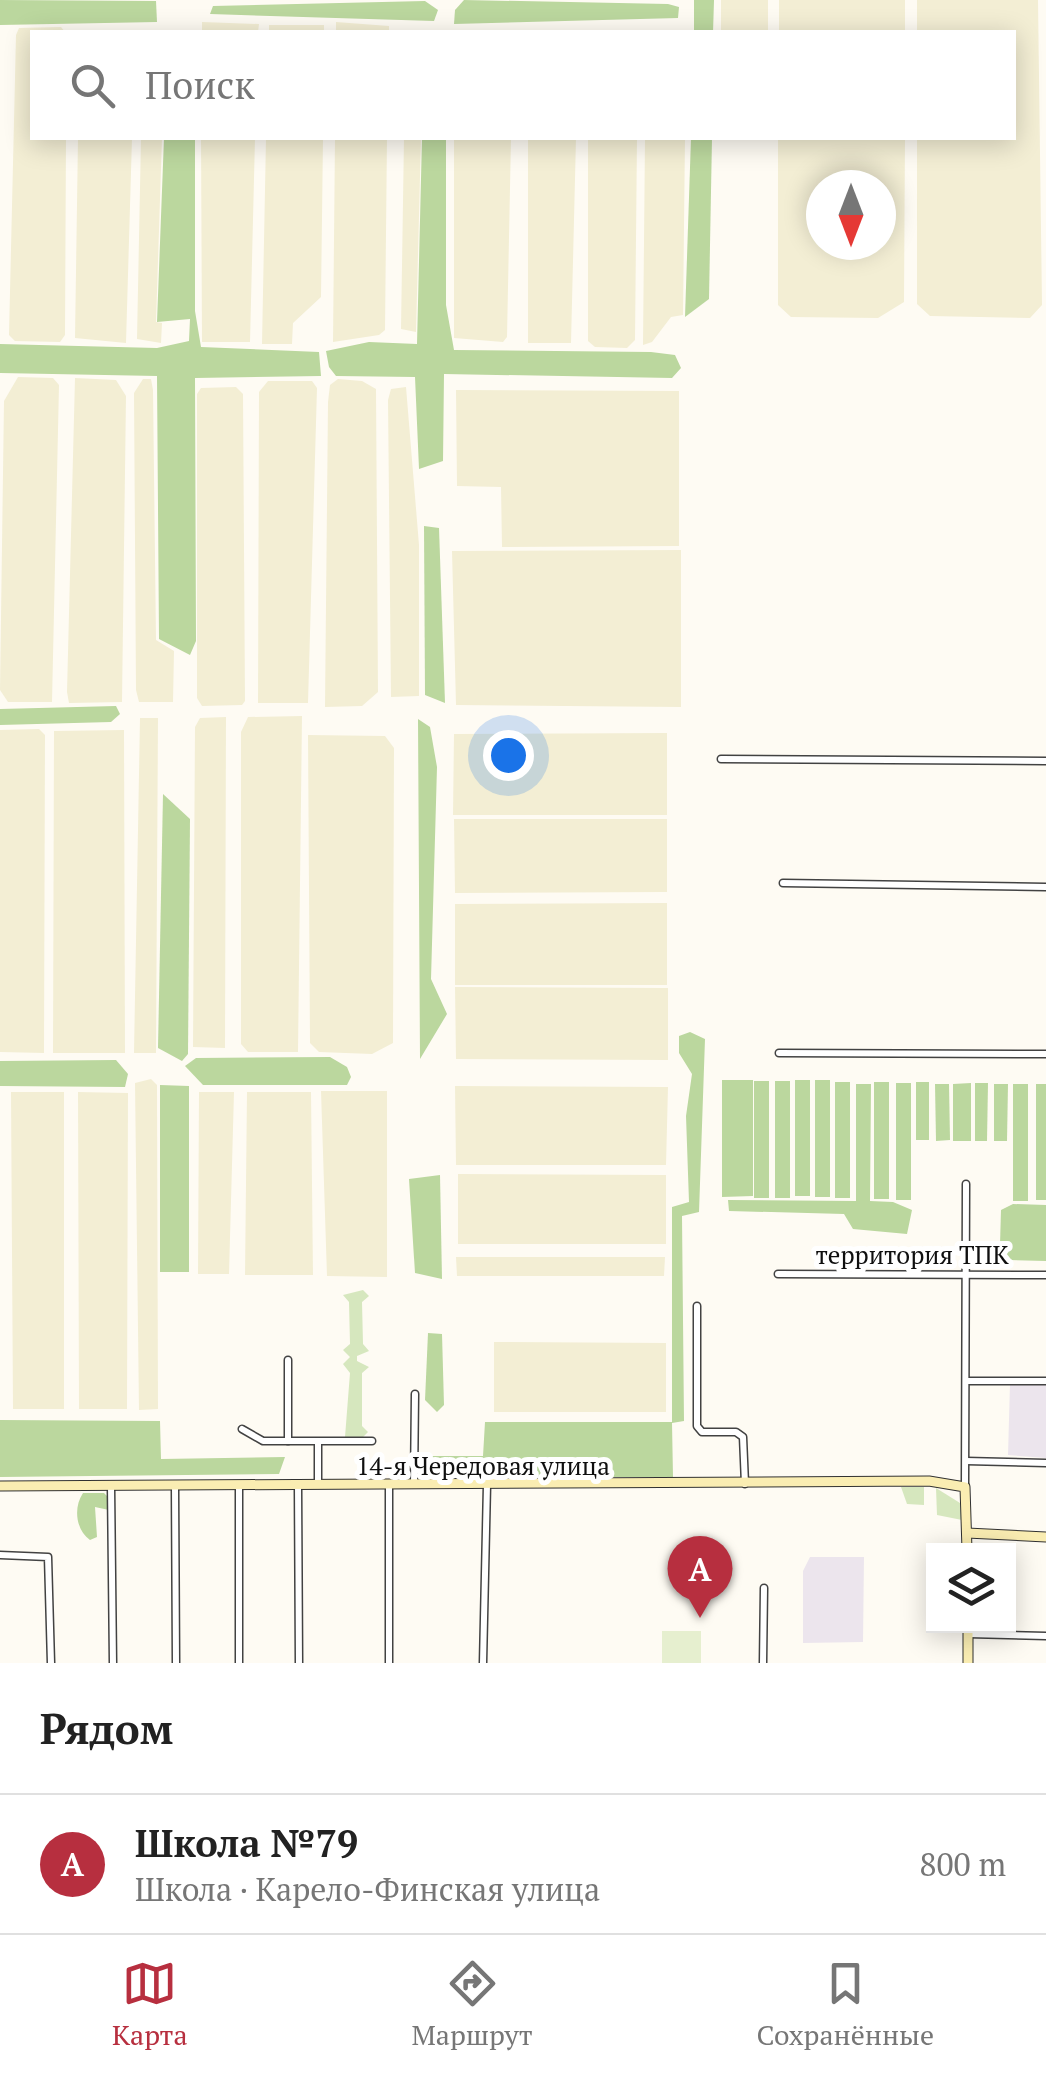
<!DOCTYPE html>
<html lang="ru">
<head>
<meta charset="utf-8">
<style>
	:root { --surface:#fff; --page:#f2f2f2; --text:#222; --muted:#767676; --line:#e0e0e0; --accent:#b72f3f }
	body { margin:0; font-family:"PT Serif",serif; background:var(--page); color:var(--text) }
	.controls { position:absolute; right:30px; bottom:30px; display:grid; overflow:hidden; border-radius:0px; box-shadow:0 5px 25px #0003 }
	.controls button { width:90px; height:90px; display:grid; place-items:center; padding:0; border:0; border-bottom:2px solid var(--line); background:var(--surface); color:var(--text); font:50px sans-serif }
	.compass { position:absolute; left:806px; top:170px; width:90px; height:90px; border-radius:50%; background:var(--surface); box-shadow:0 5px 25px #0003; rotate:180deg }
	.you { position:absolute; left:508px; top:755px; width:35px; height:35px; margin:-25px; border:8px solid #fff; border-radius:50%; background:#1a73e8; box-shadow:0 0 0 15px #1a73e833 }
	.badge { display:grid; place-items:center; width:65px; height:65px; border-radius:50%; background:var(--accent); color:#fff; font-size:32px; font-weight:700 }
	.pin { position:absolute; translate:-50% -82px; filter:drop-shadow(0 2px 5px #0008) }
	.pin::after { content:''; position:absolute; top:52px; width:35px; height:30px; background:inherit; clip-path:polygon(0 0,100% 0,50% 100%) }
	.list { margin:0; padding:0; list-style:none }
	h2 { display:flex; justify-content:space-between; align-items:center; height:130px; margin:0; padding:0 40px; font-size:42px }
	h2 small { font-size:32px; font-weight:400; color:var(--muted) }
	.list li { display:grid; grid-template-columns:65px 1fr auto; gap:30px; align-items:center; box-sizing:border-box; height:140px; padding:0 40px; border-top:2px solid var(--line) }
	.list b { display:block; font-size:38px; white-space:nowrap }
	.list p { margin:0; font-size:32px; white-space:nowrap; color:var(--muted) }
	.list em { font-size:32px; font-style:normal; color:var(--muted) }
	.icon { flex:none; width:55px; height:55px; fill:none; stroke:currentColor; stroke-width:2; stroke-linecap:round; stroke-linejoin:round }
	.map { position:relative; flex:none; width:1046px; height:1663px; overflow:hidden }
	.search { position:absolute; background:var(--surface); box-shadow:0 5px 25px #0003; left:30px; right:30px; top:30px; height:110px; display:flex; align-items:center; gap:25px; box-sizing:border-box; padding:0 35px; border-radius:0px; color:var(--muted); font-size:38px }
	.sheet { height:270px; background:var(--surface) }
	nav { display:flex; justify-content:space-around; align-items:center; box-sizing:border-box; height:140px; border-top:2px solid var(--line); background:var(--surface); font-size:28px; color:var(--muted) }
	nav a { display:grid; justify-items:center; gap:5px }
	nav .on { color:var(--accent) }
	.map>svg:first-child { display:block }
	.industrial { fill:#ece5ed }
	.farmland { fill:#f3eed4; fill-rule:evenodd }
	.green { fill:#d6e7be }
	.forest { fill:#bbd79e }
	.pitch { fill:#e6efcf }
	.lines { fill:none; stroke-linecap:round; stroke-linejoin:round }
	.minor-casing { stroke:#424242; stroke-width:9 }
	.secondary-casing { stroke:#313131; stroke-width:11 }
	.minor { stroke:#fff; stroke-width:6 }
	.secondary { stroke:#faedb2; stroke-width:9 }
	.labels { text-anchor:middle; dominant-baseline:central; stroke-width:10; stroke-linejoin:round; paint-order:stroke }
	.street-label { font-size:25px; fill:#0f0f0f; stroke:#fff }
</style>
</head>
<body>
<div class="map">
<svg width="1046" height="1663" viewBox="0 0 1046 1663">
	<rect width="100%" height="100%" fill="#fefbf3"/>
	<g class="industrial">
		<path d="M1010,1384H1046V1458L1008,1455Z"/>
		<path d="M810,1557H864L863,1642L803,1643V1571Z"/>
	</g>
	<g class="farmland">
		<rect x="721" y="0" width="47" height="32"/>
		<rect x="779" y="0" width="126" height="32"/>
		<path d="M917,0H1038L1042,305L1030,318L930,316L917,304V138H1014V32H917Z"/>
		<path d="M202,22L259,24L258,32H202Z"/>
		<path d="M336,22L389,26V32H336Z"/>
		<rect x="269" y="25" width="55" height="7"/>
		<path d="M61,27L65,32H32V138H66L65,335L60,342L15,341L9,335L16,35L19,28Z"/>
		<path d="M78,138H132L126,343L75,338Z"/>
		<path d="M141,138H162L156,322L162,323L161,343L137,339Z"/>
		<path d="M201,138H255L250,342H202Z"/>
		<path d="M266,138H323L321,297L293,323L292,344H262Z"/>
		<path d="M335,138H387L385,330L379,335L333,342Z"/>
		<path d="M404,138H421L416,332L401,329Z"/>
		<path d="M454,138H511L507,337L503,342L454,338Z"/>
		<path d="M528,138H576L571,343H528Z"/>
		<path d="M588,138H637L635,340L627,348L595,347L588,341Z"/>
		<path d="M645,138H685L683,315L671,317L652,342L643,345Z"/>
		<path d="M778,138H905L904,302L878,318L791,317L778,305ZM881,185V245H821V185Z"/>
		<path d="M18,377L53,378L59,385L52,702H8L0,690L4,401Z"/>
		<path d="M75,378L116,380L126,396L122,702L69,703L67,692Z"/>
		<path d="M143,379H151L153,390L156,640L174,651L173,702H139L136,690L134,393Z"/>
		<path d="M338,379L362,381L376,389L378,692L362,706L325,707L328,402L330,385Z"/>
		<path d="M268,381H312L317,388L308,703H258L259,392Z"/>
		<path d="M236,387L243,394L245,701L242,705L202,706L197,698V394L201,388Z"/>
		<path d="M406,387L419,545V696L391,697L388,400L391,389Z"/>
		<path d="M456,390L679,391V546L502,547L501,487L457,486Z"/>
		<path d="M681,550V707L456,705L452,551Z"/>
		<path d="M302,716L298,1052H248L241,1044V732L248,717Z"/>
		<path d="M226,717L225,1048L193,1047L195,727L200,718Z"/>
		<path d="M140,718H158L156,1053H134Z"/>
		<path d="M39,729L45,735L44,1053L0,1052V730Z"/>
		<path d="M124,730L125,1053H53L54,731Z"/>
		<path d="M667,733V815H453L454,734Z"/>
		<path d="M308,735L385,736L394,748L393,1043L372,1054L319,1052L310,1043Z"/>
		<path d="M454,819H667V892L455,893Z"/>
		<path d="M667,903V985H455V904Z"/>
		<path d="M455,987L668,988V1060L456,1059Z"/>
		<path d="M151,1079L157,1085L158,1409L139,1410L135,1083Z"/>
		<path d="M455,1086L668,1087L666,1165H456Z"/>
		<path d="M321,1091H387V1277L327,1276Z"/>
		<path d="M11,1092H64V1409H13Z"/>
		<path d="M78,1092L128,1093L127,1409H79Z"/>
		<path d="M199,1092H234L229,1274H198Z"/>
		<path d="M247,1092H311L313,1275H245Z"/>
		<path d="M458,1174L666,1175V1244H458Z"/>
		<path d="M456,1257H665L664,1276H457Z"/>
		<path d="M494,1342L666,1343V1412H494Z"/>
	</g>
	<g class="green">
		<path d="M363,1290L369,1296L362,1302L363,1344L369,1351L357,1356V1361L369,1367L362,1373V1426L368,1432L363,1437H345L350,1373L343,1364L350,1357L343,1350L350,1344L349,1302L343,1295Z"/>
		<path d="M901,1487H924V1505L907,1504Z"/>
		<path d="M936,1488L960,1503L962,1520L937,1515Z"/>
	</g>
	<g class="forest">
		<path d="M0,0L156,1L157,22L0,25Z"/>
		<path d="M464,0L668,4L679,7L678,18L454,24L455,10Z"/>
		<path d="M694,0H714L713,32H694Z"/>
		<path d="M425,1L438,10L434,21L210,14L213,6Z"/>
		<path d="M164,138H195V311L201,347L319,352L321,376L195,378L196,641L190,655L159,639L157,376L0,373V344L157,348L189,341L190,319L157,322Z"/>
		<path d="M422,138H446V305L454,350L651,352L675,355L681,368L672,378L444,374L443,461L419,469L415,377L336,376L329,367L326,351L369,342L417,344Z"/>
		<path d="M691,138H712L709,299L685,317Z"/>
		<path d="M424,526L439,528L445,703L425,695Z"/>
		<path d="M116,706L120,714L111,722L0,725V709Z"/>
		<path d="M418,719L430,727L437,767L431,979L447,1014L420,1059Z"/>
		<path d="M163,794L190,819L188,1054L182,1061L158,1048Z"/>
		<path d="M690,1032L705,1039L699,1212L682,1216L684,1421L672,1423L673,1477H435L426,1456H483L485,1422H672V1207L689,1202L686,1116L692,1074L679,1053V1036Z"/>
		<path d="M330,1057L347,1067L351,1077L347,1085H203L185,1066L196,1058Z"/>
		<path d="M116,1060L128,1074L125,1087L0,1086V1061Z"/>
		<path d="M753,1080V1196L722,1197V1080Z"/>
		<rect x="795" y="1080" width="15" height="116"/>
		<path d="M830,1080V1197H815V1080Z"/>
		<rect x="754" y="1081" width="15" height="117"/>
		<rect x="775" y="1081" width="15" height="117"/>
		<rect x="835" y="1082" width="15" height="116"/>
		<rect x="874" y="1082" width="15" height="117"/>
		<rect x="916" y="1082" width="13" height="58"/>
		<rect x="896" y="1083" width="15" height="117"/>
		<path d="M971,1083V1141H953V1084Z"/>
		<path d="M975,1083H988L987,1141H975Z"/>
		<path d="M856,1084H871L870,1201L893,1202L912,1210L907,1234L853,1229L844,1214L729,1211L728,1200L856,1201Z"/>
		<path d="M935,1084H949L950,1140L936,1141Z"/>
		<path d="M994,1084H1008L1007,1141H994Z"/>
		<rect x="1013" y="1084" width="15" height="117"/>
		<rect x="1036" y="1084" width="10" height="116"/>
		<path d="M160,1085L189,1086V1272H160Z"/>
		<path d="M440,1175L442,1279L415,1273L409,1179Z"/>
		<path d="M1013,1204L1046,1205V1261L1008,1260L1000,1245L1001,1210Z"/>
		<path d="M428,1333L442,1334L444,1405L437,1412L425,1400Z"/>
		<path d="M0,1420L160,1421L161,1459L285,1457L279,1474L0,1477Z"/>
		<path d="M83,1493H104L110,1499L109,1510L95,1507L97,1537L90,1540C76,1530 73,1508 83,1493Z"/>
	</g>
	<rect class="pitch" x="662" y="1631" width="39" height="32"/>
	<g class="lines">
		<g class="minor-casing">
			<g id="minor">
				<path d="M721,759L1046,761"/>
				<path d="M783,883L1046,887"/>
				<path d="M779,1053L1046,1054"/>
				<path d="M778,1274L1046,1275"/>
				<path d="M697,1306V1426L702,1432H736L743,1437L745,1484"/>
				<path d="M966,1381H1046"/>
				<path d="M242,1429L263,1441H372"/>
				<path d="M288,1441V1360"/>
				<path d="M318,1442V1484"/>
				<path d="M966,1461L1046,1463"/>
				<path d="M414,1484L415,1394"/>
				<path d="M298,1485L299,1663"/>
				<path d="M389,1485V1663"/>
				<path d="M111,1486L113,1663"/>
				<path d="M175,1486L176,1663"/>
				<path d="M239,1486V1663"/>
				<path d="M965,1487L966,1184"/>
				<path d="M0,1555L48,1557L51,1663"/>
				<path d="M968,1634L1046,1636"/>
				<path d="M483,1663L487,1485"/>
				<path d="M763,1663L764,1588"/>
			</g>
		</g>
		<g class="secondary-casing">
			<g id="secondary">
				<path d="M0,1486L929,1481L965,1487L967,1550"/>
				<path d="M967,1533L1046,1537"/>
				<path d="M968,1663V1626"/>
			</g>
		</g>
		<use href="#minor" class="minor"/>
		<use href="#secondary" class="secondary"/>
	</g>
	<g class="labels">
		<g class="street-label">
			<text x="912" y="1254">территория ТПК</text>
			<text x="483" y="1465">14-я Чередовая улица</text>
		</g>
	</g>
</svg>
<div class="controls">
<button><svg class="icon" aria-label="layers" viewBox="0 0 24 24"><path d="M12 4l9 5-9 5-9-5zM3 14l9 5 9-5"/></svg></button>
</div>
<svg class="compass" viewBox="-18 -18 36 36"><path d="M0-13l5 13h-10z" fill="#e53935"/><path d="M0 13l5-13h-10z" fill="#767676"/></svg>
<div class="you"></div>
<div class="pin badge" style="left:700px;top:1618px">A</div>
<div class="search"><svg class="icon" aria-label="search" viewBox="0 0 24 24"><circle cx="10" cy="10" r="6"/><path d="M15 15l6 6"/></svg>Поиск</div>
</div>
<section class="sheet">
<h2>Рядом<small></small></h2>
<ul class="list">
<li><span class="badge">A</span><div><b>Школа №79</b><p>Школа · Карело-Финская улица</p></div><em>800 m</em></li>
</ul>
</section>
<nav>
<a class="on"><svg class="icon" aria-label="map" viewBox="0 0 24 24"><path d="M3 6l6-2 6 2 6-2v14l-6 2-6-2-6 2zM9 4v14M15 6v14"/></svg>Карта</a>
<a><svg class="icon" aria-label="directions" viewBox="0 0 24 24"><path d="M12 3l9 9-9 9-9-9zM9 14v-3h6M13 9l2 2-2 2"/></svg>Маршрут</a>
<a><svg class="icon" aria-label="saved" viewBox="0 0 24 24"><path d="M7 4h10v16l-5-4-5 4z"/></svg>Сохранённые</a>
</nav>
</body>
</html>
